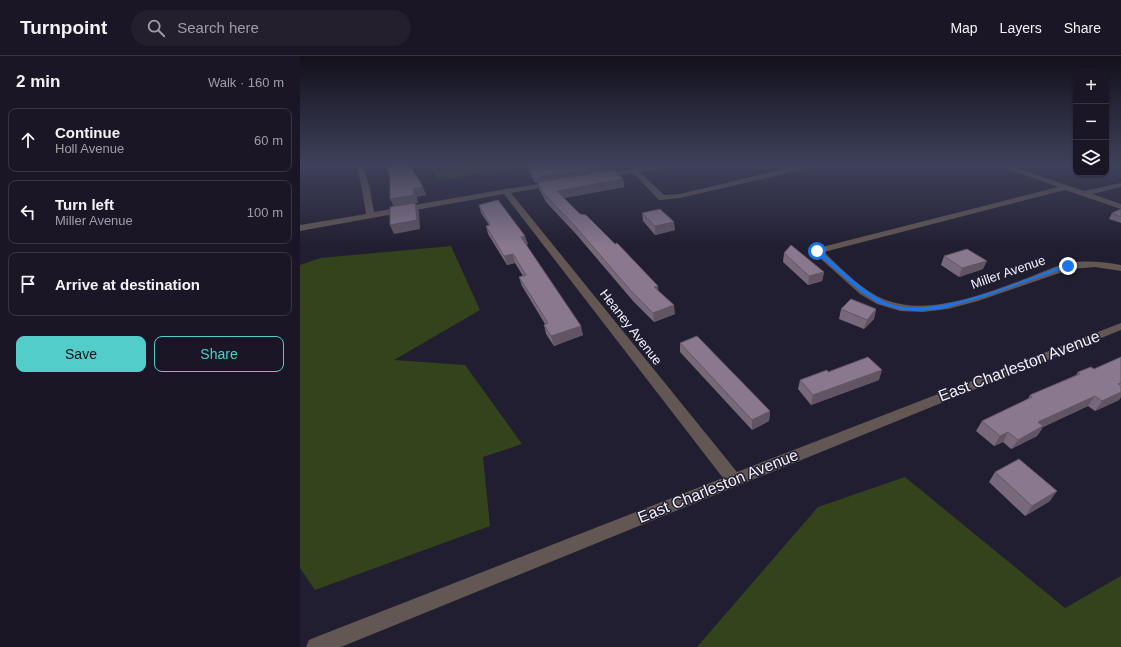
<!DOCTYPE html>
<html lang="en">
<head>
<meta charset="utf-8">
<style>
	:root { --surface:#1a1625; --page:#231f2d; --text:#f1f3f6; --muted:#9f9fa7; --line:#383542; --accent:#53cdca }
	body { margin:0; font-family:Arial,sans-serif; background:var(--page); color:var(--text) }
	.controls { position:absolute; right:12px; top:12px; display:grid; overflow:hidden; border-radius:8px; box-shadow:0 1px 3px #0004 }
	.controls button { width:36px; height:36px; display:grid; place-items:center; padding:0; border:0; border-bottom:1px solid var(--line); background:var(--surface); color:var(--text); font:20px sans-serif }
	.stop { position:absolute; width:12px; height:12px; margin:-9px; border:3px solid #1a73e8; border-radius:50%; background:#fff }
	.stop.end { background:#1a73e8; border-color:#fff; box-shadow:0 1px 4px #0008 }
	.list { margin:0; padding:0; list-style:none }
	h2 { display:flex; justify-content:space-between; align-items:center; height:52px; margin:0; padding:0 16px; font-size:17px }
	h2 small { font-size:13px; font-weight:400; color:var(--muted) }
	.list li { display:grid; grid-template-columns:26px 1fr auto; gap:12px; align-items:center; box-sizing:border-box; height:64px; margin:0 8px 8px; padding:0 8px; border:1px solid var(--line); border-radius:8px }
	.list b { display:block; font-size:15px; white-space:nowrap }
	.list p { margin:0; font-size:13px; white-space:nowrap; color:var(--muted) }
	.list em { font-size:13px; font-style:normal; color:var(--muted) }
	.actions { display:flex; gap:8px; padding:12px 16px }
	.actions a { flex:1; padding:9px 0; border:1px solid var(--accent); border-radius:8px; text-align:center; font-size:14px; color:var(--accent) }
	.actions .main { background:var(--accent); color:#111 }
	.icon { flex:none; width:22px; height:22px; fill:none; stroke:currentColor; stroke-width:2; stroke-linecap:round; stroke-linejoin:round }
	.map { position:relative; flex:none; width:821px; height:591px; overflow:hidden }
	header { display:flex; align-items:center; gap:24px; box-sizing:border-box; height:56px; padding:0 20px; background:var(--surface); border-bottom:1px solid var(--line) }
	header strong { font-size:19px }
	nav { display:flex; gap:22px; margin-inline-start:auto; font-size:14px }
	.search { width:280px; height:36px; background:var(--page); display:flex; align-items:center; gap:10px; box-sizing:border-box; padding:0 14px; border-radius:22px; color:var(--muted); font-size:15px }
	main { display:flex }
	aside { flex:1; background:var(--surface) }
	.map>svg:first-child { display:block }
	.green { fill:#33431b }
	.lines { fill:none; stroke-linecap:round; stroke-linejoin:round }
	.minor { fill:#625753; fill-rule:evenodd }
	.wall { fill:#77687a }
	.shaded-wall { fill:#615563 }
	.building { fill:#8a798e; stroke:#615563 }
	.route { fill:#1a73e8 }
	.labels { text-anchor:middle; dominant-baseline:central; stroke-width:3; stroke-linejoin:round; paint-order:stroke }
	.street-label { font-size:13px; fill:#f4f1fe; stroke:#221e31 }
	.near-street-label { font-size:16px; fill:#f4f1fe; stroke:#221e31 }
</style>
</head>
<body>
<header>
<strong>Turnpoint</strong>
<div class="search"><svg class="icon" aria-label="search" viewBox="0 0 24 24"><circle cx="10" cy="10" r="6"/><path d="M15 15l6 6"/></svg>Search here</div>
<nav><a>Map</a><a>Layers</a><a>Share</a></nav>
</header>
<main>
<aside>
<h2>2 min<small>Walk · 160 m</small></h2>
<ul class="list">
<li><svg class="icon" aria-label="ahead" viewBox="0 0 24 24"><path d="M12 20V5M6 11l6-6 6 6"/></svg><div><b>Continue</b><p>Holl Avenue</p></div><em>60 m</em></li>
<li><svg class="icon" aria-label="left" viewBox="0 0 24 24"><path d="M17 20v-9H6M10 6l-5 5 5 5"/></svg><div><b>Turn left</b><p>Miller Avenue</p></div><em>100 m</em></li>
<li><svg class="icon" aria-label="arrive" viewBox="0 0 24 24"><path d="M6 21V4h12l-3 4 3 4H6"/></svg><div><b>Arrive at destination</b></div></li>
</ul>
<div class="actions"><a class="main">Save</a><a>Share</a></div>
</aside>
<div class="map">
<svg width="821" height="591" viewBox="0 0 821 591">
	<rect width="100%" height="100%" fill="#221e31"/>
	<g class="green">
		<path d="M129,108H241L138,124Z"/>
		<path d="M151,190L180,254L94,304L165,309L222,388L183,401L190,470L15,534L0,512V209L20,202Z"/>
		<path d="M605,421L765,552L821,520V591H397L518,451Z"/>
	</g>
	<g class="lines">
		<g class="minor">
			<path d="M56,108H62L70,133L74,156L206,133L257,125V129L211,137L437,416L821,267V274L41,591H6L9,584L16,581L423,422L204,138L0,175V169L66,158L62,133Z"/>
			<path d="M365,108H382L379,110L340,116L364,139L380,138L484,113L511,108H526L380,142L362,144H359L333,117L302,122L298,120L302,118Z"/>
			<path d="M695,108H705L784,135L821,127V131L792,138L821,148V153L765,134L524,196C542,213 562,235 586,244C629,261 689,236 730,221C743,216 756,209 770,207C787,204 804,206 821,209V215L795,211L771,213L678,245L648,253L623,256L600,255L577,248L560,238L512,195L514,193L758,131Z"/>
		</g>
	</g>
	<g class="wall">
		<path d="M227,109L311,115L323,123L324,131L264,142L358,235L375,258L354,266L333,245L276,178L246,146L239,133L238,126L235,127L228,114Z"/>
		<path d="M179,149L228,188L226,189L283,279L254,290L246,278L244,269L245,268L222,230L219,221L223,220L215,207L207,209L188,178L186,170L189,169L181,157Z"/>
		<path d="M821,153V167L809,163L812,157Z"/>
		<path d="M342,157L375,174L355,179L343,165Z"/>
		<path d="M484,197L524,216L522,225L508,229L483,206Z"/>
		<path d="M644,200L683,213L659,221L641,209Z"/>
		<path d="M541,253H576L574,263L564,273L539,263Z"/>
		<path d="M380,287L470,355L469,365L452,374L380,296Z"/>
		<path d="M821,301V341L819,344L795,355L788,350L743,371L737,380L711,393L703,386L694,390L676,375L682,365L728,343L730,339L776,319L778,316L794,313Z"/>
		<path d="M528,316L579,324L511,349L498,333L500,324Z"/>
		<path d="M695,416L750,445L725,460L689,426Z"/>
	</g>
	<g class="shaded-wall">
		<path d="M310,110L311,115L235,127L234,122Z"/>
		<path d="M323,123L324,131L259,143L257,135Z"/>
		<path d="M123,131L126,139L117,141L118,147H115L119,155L120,173L94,178L90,169L94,151L90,143L114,133Z"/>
		<path d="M374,166L375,174L355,179V170Z"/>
		<path d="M225,180L228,188L224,189L221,181Z"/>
		<path d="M213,198L215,207L207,209L204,200Z"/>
		<path d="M687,205L683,213L659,221L662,212Z"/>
		<path d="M524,216L522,225L508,229L509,220Z"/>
		<path d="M358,230L359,239L354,231Z"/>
		<path d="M374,249L375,258L354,266L353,257Z"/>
		<path d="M576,253L574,263L564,273L567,264Z"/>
		<path d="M281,270L283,279L254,290L251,280Z"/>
		<path d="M582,314L579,324L511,349L513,339Z"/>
		<path d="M821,336V341L819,344L795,355L802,345Z"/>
		<path d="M795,340L788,350L743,371L737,380L711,393L718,384L738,366Z"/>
		<path d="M470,355L469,365L452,374V364Z"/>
		<path d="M708,376L703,386L694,390L700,380Z"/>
		<path d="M757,435L750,445L725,460L732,450Z"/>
	</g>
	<g class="building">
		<path d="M85,108H109L123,131L114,133V139L90,143V120Z"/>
		<path d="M233,108H309L310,110L234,122L227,109Z"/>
		<path d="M315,114L323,123L257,135L280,158L286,159L315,188L317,187L358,230L354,231L374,249L353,257L332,236L275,170L244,138L237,126Z"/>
		<path d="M198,144L225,180L221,181L281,270L251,280L244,269L248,267L219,221L226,219L213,198L204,200L186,170L190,169L179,149Z"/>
		<path d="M115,147L117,164L90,169V151Z"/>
		<path d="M360,153L374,166L355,170L342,157Z"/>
		<path d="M821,153V161L812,157Z"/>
		<path d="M491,189L524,216L509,220L484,197Z"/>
		<path d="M667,193L687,205L662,212L644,200Z"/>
		<path d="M551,243L576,253L567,264L541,253Z"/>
		<path d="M397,280L470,355L452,364L380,287Z"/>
		<path d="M568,301L582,314L513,339L500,324L527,314L528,316Z"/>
		<path d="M821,301V327L818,328L821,330V336L802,345L795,340L738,366L743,370L718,384L708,376L700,380L682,365L732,341L730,339L780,318L778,316L791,311L794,313Z"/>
		<path d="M719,403L757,435L732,450L695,416Z"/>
	</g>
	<linearGradient id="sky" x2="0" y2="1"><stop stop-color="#13101b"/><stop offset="0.57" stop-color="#3e415a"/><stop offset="1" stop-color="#3e415a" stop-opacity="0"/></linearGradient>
	<rect width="821" height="191" fill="url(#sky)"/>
	<path class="route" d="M515,194H519C539,211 559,232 583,245C627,268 722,224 767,208L771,210L684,241L641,253L618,255L603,254L580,248L560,235L515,196Z"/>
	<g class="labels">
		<g class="street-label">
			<text transform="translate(708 216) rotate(-19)">Miller Avenue</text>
			<text transform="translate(331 271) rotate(52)">Heaney Avenue</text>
		</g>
		<g class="near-street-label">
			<text transform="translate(719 310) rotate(-21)">East Charleston Avenue</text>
			<text transform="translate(418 430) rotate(-22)">East Charleston Avenue</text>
		</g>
	</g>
</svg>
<div class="controls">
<button>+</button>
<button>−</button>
<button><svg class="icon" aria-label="layers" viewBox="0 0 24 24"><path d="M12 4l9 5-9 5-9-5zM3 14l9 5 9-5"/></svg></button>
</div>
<div class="stop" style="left:517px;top:195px"></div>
<div class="stop end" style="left:768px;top:210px"></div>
</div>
</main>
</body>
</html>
